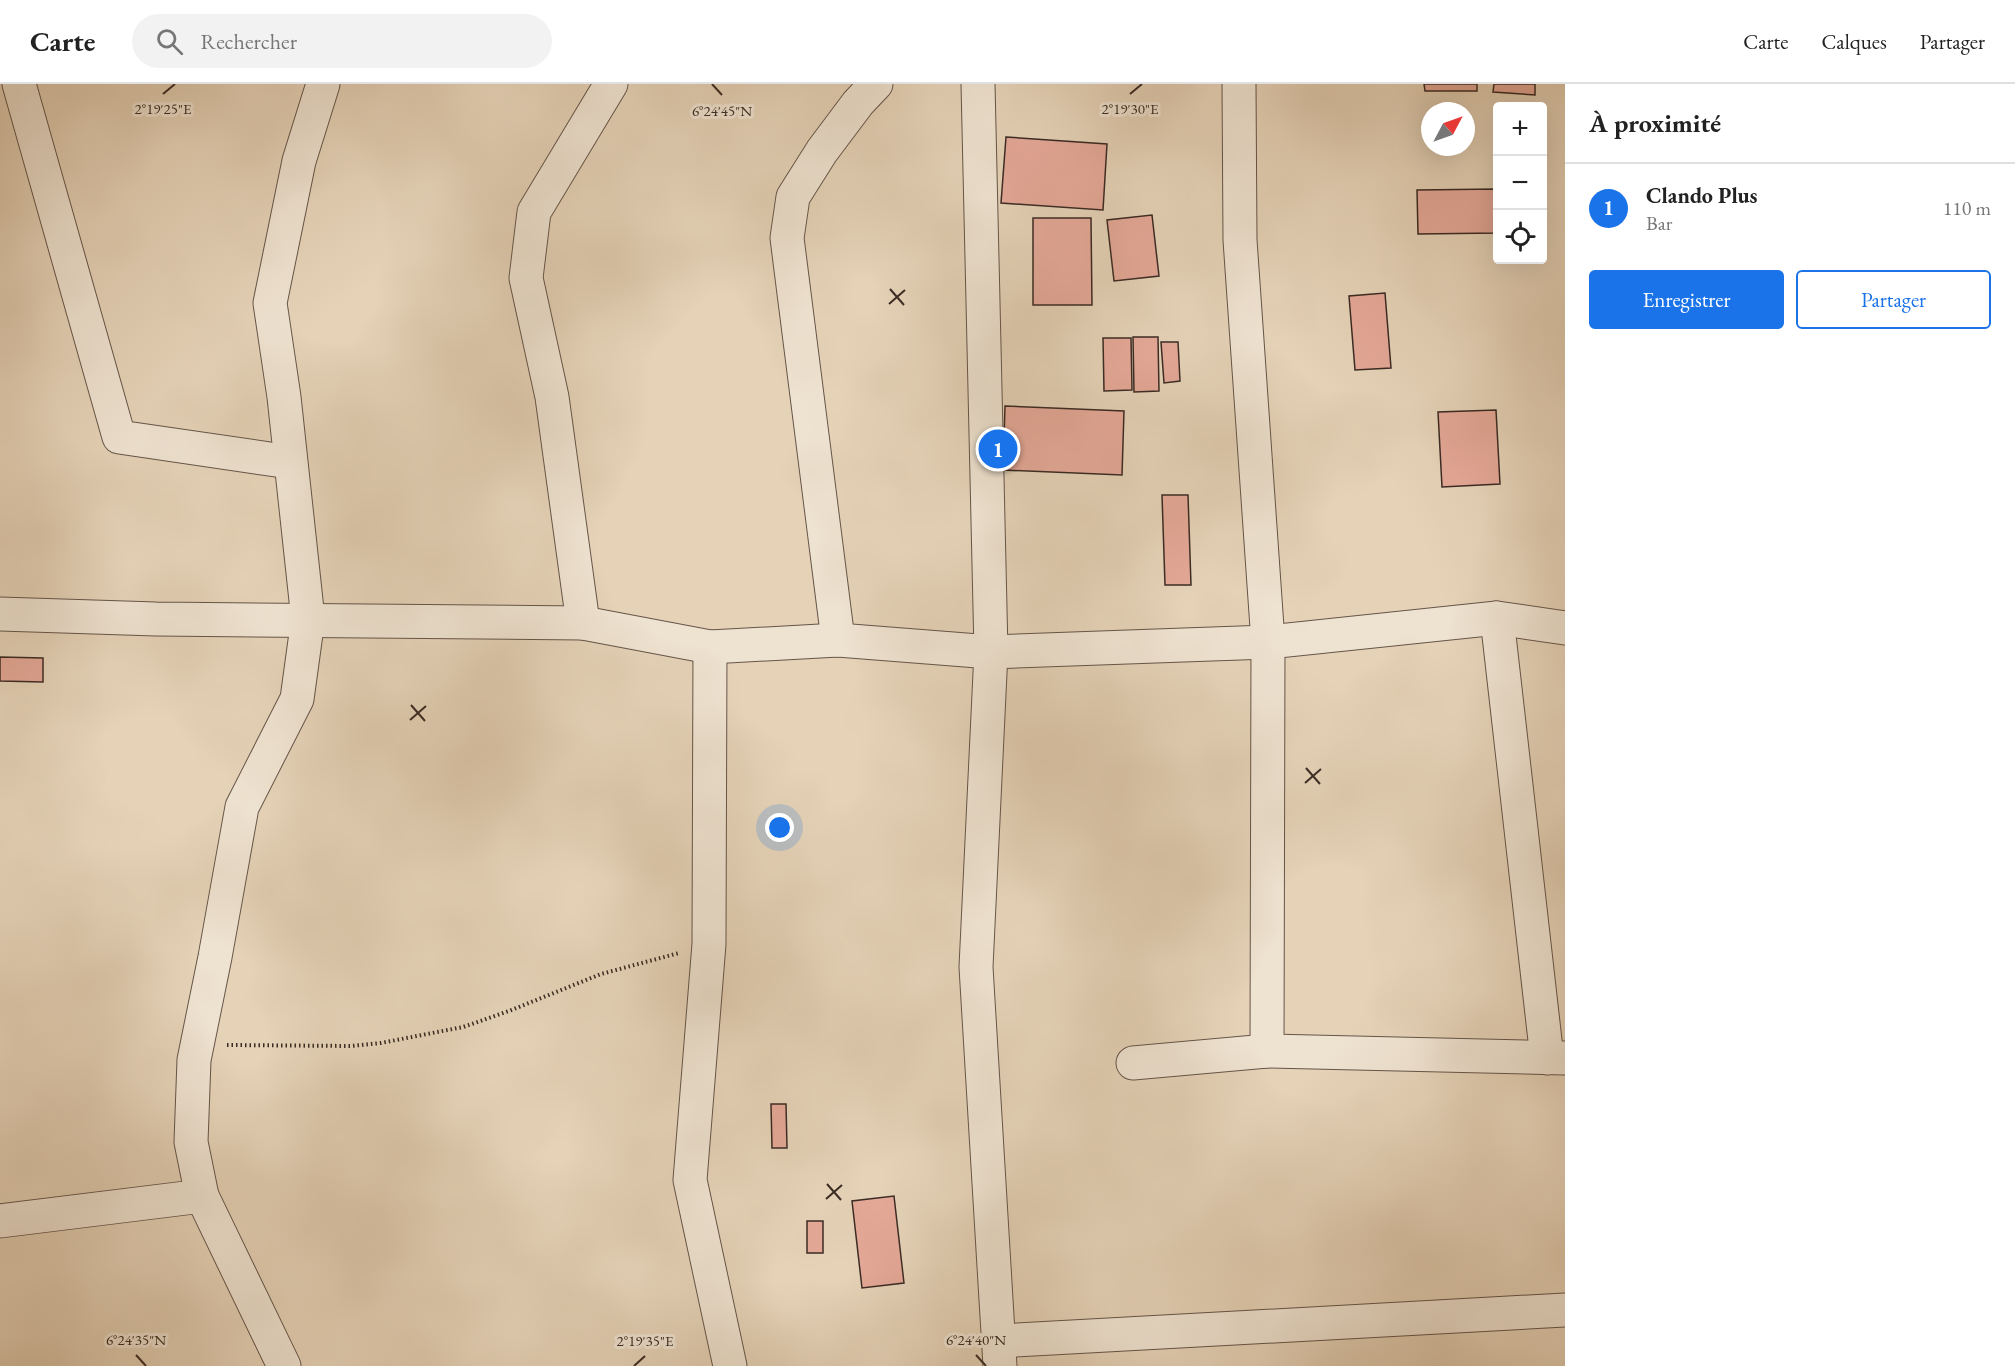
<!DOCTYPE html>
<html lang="fr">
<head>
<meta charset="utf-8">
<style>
	:root { --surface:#fff; --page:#f2f2f2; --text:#222; --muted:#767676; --line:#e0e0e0; --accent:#1a73e8 }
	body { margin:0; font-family:"EB Garamond",serif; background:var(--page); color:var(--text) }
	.controls { position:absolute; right:18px; top:18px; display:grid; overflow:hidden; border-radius:6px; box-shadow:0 6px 24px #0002 }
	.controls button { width:54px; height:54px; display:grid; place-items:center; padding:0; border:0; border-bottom:2px solid var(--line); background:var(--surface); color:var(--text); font:30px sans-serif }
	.compass { position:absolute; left:1421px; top:18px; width:54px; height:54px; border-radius:50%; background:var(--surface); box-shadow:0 6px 24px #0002; rotate:49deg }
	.you { position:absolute; left:780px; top:744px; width:21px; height:21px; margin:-15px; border:4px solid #fff; border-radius:50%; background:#1a73e8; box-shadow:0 0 0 9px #1a73e833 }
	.badge { display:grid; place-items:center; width:39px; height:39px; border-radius:50%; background:var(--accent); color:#fff; font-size:20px; font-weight:700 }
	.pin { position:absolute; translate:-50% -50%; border:3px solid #fff; box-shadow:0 2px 6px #0006 }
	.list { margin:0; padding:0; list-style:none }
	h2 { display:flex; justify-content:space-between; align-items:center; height:78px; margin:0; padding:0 24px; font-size:26px }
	h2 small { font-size:20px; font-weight:400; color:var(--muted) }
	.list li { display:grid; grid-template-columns:39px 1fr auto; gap:18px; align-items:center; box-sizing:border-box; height:90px; padding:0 24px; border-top:2px solid var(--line) }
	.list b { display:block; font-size:22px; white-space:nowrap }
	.list p { margin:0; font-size:20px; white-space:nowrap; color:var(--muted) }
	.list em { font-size:20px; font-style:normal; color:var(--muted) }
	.actions { display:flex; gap:12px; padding:18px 24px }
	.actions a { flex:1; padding:14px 0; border:2px solid var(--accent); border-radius:6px; text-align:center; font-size:21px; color:var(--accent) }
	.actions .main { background:var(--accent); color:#fff }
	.icon { flex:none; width:33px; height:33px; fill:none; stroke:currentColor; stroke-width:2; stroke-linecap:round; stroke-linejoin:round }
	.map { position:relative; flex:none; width:1565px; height:1282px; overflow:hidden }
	header { display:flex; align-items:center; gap:36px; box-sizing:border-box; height:84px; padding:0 30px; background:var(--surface); border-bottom:2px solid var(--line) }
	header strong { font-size:28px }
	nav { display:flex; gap:33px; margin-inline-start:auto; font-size:21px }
	.search { width:420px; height:54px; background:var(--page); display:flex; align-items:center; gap:15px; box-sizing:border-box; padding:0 21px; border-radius:33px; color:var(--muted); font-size:22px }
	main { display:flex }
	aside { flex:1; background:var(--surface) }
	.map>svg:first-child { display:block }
	.building { fill:#e4a897; stroke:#3a2b24; stroke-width:1.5 }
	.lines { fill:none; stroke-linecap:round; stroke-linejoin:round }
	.street-casing { stroke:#655549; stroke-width:35 }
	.path { stroke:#3a2b24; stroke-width:4; stroke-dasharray:1.5 3; stroke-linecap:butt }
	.street { stroke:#eee2d0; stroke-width:33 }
	.ticks { fill:none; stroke:#3a2b24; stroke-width:2 }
	.ticks-label { font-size:15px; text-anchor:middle; fill:#3a2b24; stroke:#eee2d0; stroke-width:6; stroke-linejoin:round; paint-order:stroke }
</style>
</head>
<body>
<header>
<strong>Carte</strong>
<div class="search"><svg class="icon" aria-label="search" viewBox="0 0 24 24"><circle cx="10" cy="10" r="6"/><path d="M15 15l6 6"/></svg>Rechercher</div>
<nav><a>Carte</a><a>Calques</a><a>Partager</a></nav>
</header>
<main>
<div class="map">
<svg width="1565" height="1282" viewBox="0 0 1565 1282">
	<rect width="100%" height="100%" fill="#e5d2b7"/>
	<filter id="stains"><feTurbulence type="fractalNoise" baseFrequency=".00333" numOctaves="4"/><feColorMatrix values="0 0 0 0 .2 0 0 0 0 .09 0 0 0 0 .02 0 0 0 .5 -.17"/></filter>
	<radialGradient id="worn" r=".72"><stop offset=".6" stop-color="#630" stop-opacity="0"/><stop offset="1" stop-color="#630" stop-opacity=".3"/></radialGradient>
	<g class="building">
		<path d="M1424,0H1477V7H1425Z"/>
		<path d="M1494,0H1535V11L1493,8Z"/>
		<path d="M1006,53L1107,60L1103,126L1001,119Z"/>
		<path d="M1498,105V149L1418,150L1417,106Z"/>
		<path d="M1152,131L1159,192L1114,197L1107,136Z"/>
		<path d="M1033,134H1091L1092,221H1033Z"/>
		<path d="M1385,209L1391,284L1355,286L1349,212Z"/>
		<path d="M1133,253H1158L1159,307L1134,308Z"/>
		<path d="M1103,254H1131L1132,306L1104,307Z"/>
		<path d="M1161,258H1178L1180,297L1164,299Z"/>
		<path d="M1005,322L1124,327L1122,391L1003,386Z"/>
		<path d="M1496,326L1500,400L1442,403L1438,328Z"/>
		<path d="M1162,411H1188L1191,501H1165Z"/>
		<path d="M0,573L43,574V598L0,597Z"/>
		<path d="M771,1020H786L787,1064H772Z"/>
		<path d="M894,1112L904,1199L862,1204L852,1117Z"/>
		<rect x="807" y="1137" width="16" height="32"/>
	</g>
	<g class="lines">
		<g class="street-casing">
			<g id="street">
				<path d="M19,0L119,353L290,378"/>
				<path d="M978,0L991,568L976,883L1000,1282"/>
				<path d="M1239,0L1240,156L1268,558L1267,967"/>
				<path d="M0,530L156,535L583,539L710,563L838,556L991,568L1268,558L1497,534L1565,544"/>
				<path d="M1497,534L1547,974"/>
				<path d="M583,539L552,313L526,194L534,128L611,0"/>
				<path d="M838,556L787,154L793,113L822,67L858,19L876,0"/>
				<path d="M710,563L709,860L690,1096L730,1282"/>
				<path d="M1133,979L1267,967L1565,974"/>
				<path d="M0,1137L202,1112"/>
				<path d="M999,1257L1565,1226"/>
				<path d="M284,1282L202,1112L191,1058L194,976L215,873L242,723L297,615L308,535L284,313L270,219L299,77L323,0"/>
			</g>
		</g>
		<path class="path" d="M227,961L351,962L381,959L463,943L509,927L601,890L679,869"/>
		<use href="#street" class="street"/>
	</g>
	<path class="ticks" d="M712,0L722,11M163,10L175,0M1130,10L1142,0M890,205L904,221M889,220L905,206M411,621L425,637M410,636L426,622M1306,684L1320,700M1305,699L1321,685M827,1100L841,1116M826,1115L842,1101M136,1271L146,1282M976,1271L986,1282M634,1282L645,1272"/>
	<g class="ticks-label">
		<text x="163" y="30">2°19'25"E</text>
		<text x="1130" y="30">2°19'30"E</text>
		<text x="722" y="32">6°24'45"N</text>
		<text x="136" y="1261">6°24'35"N</text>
		<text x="976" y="1261">6°24'40"N</text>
		<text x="645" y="1262">2°19'35"E</text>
	</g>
	<rect width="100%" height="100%" filter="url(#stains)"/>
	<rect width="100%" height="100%" fill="url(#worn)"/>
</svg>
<div class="controls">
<button>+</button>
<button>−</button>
<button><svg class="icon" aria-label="locate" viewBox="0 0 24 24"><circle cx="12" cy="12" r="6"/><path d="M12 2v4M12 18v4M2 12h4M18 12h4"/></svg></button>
</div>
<svg class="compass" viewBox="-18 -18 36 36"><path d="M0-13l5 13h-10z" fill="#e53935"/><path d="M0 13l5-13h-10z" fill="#767676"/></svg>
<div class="you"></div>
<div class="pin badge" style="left:998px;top:365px">1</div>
</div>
<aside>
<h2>À proximité<small></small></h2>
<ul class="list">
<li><span class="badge">1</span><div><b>Clando Plus</b><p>Bar</p></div><em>110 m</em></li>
</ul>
<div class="actions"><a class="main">Enregistrer</a><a>Partager</a></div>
</aside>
</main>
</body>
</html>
